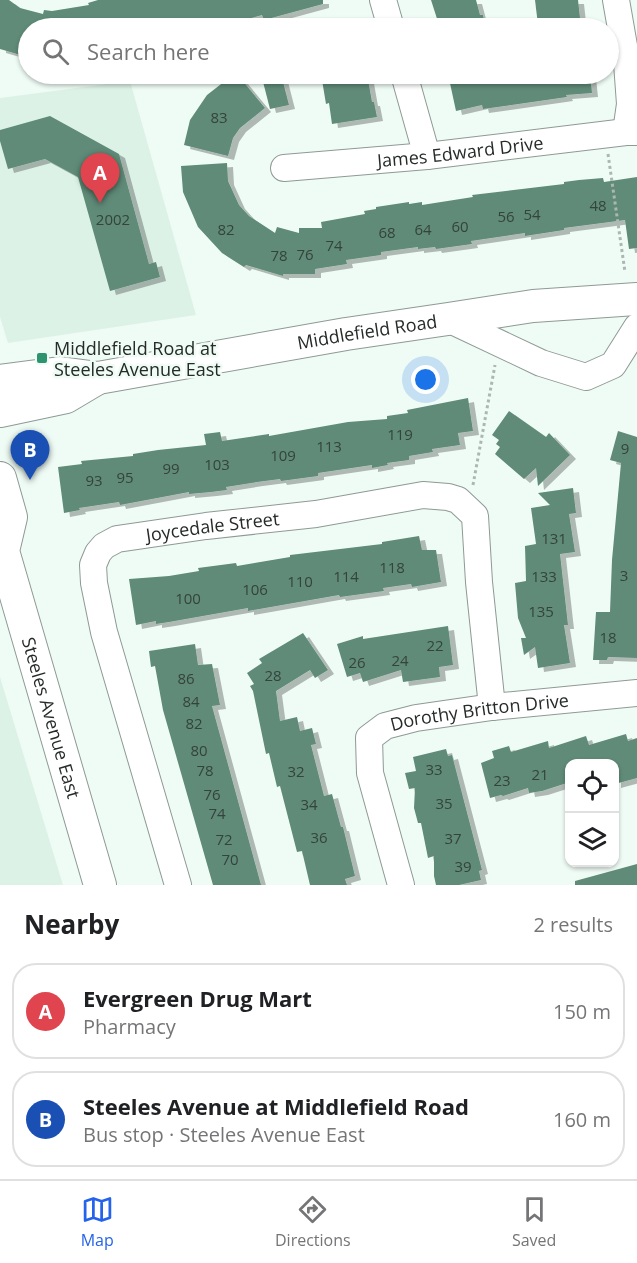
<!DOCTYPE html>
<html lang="en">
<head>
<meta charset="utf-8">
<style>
	:root { --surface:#fff; --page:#f2f2f2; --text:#202124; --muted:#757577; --line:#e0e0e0; --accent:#2563eb }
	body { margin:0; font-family:"Open Sans",sans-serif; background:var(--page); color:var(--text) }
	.controls { position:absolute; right:18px; bottom:18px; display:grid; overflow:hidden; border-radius:12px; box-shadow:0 2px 4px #0004 }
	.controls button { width:54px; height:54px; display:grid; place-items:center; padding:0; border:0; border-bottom:2px solid var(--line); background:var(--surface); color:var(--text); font:30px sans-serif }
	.you { position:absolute; left:426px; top:380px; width:21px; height:21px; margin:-15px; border:4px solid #fff; border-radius:50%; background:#1a73e8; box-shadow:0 0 0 9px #1a73e833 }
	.badge { display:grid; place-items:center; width:39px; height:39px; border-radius:50%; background:var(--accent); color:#fff; font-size:20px; font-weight:700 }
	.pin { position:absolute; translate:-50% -50px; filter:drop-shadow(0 2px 3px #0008) }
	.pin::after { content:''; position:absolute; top:32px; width:21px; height:18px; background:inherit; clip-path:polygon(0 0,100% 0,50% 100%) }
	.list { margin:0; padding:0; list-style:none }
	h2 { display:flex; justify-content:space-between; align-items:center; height:78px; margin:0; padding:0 24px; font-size:26px }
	h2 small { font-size:20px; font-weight:400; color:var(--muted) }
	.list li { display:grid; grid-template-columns:39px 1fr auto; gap:18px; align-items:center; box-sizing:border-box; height:96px; margin:0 12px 12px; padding:0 12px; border:2px solid var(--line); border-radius:24px }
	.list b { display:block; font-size:22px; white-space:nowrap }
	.list p { margin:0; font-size:20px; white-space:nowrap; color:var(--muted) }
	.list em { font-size:20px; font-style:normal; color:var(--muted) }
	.icon { flex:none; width:33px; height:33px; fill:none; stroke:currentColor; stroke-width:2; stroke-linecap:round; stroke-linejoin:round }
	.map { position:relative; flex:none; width:637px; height:885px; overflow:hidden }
	.search { position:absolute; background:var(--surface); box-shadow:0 2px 4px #0004; left:18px; right:18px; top:18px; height:66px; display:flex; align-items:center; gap:15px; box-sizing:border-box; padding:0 21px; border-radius:33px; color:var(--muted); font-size:22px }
	.sheet { height:294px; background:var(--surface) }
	nav { display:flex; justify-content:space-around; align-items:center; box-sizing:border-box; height:84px; border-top:2px solid var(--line); background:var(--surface); font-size:16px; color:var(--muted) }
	nav a { display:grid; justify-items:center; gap:3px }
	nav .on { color:var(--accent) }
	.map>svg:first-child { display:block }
	.built { fill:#ddf2e7 }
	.building { fill:#608b78; filter:url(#shadow) }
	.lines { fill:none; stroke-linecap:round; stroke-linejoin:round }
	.minor-casing { stroke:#8e9a94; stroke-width:28 }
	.major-casing { stroke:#8e9a94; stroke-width:34 }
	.path { stroke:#acb7b1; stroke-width:3; stroke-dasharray:3 3; stroke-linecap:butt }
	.minor { stroke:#fff; stroke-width:26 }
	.major { stroke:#fff; stroke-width:32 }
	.poi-dot { fill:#2e936f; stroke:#effcf5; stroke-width:2 }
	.labels { text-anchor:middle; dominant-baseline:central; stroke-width:5; stroke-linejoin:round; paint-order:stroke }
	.number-label { font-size:15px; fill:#34433c }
	.street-label { font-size:18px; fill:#262b28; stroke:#effcf5 }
	.poi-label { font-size:18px; fill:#262b28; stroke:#effcf5; text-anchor:start }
</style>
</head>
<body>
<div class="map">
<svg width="637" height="885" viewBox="0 0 637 885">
	<defs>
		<filter id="shadow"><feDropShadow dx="6" dy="4" stdDeviation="0" flood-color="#0004"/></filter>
	</defs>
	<rect width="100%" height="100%" fill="#effcf5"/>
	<g class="built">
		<path d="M130,81L196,315L8,343L0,317V98Z"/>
		<path d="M0,677L63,885H0Z"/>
	</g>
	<g class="building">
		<path d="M0,0H9L20,8L43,14L44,10L52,11L89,5L88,3L98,0H323V4L264,20L262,15L217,28L216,22L192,28H28V40L24,56L0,49Z"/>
		<path d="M431,0H476L480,15H483L485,28H440Z"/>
		<path d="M535,0H578L580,18L538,25Z"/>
		<path d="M234,74H237L265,108L240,128L233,138L228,156L184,145L190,120L207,95Z"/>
		<path d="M261,74H281L289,105L270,109Z"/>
		<path d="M321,74H367L372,102H374L377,117L332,124L329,103L326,104Z"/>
		<path d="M448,74H590L592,93L566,95L567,97L483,109L482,105L456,111Z"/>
		<path d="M50,116L119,154L149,264L156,262L160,277L110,291L78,177L45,159L8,169L0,141V130Z"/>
		<path d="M227,163L228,181L239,205L249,216L275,233L277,227L299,233V228H322L321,222L365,214L364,211L376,209V207L409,202V204L422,202V205L473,197L472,195L564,184V182L579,180L603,178L604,182L637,177V248L629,249L625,220L564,228V230L525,236V233L471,241L472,244L436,249L435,247L418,249V247L381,252V255L346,260L347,264L315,269V274H283V276L246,265L244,267L222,253L198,227L183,192L181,166Z"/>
		<path d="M468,398L473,431L458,433L460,445L432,449L433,452L409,456V460L387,463L388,465L372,468V465L318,473V476L281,481L280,479L257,482L226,487L227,490L211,492L189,494V492L120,505L119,502L79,508L80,510L64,513L58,467L82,464L81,461L133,456V454L158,450L206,445L204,434L220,432L222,441L269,434V436L348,422L387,419V416L408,413L407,410Z"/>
		<path d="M509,411L546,437L549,433L570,455L538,486L536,468L524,479L495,454L500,447L496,444L499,440L492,435Z"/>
		<path d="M618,431L637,437V658L608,657L607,660H593L596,612H610L612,560L621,463L610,460Z"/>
		<path d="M573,488L576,513L569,514L575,552L560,554L568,625H564L570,663L538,668L535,647L524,655L521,638H526L518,618L515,583L526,581L525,546L536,544L531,508L550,505L538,493Z"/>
		<path d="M419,536L422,550H436L441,582L412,587L411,584L383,588L384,591L340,597L339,595L248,611V608L169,622L156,624V621L136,625L129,579L169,576L199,571L198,568L236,563L237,566L290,557V555L382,544V542Z"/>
		<path d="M448,626L453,665L439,667L440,677L403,682L401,670L363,682L360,673L347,677L337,644L363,636V639Z"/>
		<path d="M303,633L328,670L315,678L310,670L276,691L280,721L297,717L300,731L312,728L316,744L311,745L324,796L332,794L341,827H343L355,876L345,879L347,885H310L302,851L297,852L280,786L277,787L269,753L266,754L253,691L250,686L254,684L247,673L262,663L259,659Z"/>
		<path d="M195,644L198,665L212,664L220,705L212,706L261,885H213L163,710L155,666L151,667L149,651Z"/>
		<path d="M626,734L628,741L637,738V778L615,784V764H570V782L542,791L529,793L528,788L503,796L501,795L490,798L481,763L494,758L492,751L509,746L511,752L548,741L549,748L586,736L589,745Z"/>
		<path d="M446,749L448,756L452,755L482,870L479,871L481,880L459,885H436L434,876V856L428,858L421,823H418L414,808L415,788L409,789L405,773L416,771L413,757Z"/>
		<path d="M637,864V885H575V881Z"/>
	</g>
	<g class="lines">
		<g class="minor-casing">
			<g id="minor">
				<path d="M383,0L391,28"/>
				<path d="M616,0L627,63L630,104L626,132"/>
				<path d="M404,74L427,156"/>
				<path id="s1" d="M284,168L427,156L626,132H637"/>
				<path d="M448,319L541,363L586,377L613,365L637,327"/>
				<path id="s2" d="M178,885L104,632L94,583L93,565L98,553L104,546L117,539L206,526L316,514L423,495L448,497L458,500L475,516L479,582L492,707"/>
				<path id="s3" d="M401,885L370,773L369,738L385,726L416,718L492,707L637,693"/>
			</g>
		</g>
		<g class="major-casing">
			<g id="major">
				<path id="s4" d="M0,381L60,373L98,378L346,334L448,319L533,306L637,299"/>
				<path d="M0,411L66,397L98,378"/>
				<path id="s5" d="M0,478L11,517L3,551L100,885"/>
			</g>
		</g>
		<g class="path">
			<path d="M608,154L625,272"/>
			<path d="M473,485L495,365"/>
		</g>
		<use href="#minor" class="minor"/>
		<use href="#major" class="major"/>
	</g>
	<rect class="poi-dot" x="36" y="352" width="12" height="12" rx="3"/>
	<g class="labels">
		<g class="number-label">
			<text x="219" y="117">83</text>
			<text x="598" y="205">48</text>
			<text x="532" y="214">54</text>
			<text x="506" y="216">56</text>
			<text x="113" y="219">2002</text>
			<text x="460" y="226">60</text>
			<text x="226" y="229">82</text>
			<text x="423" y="229">64</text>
			<text x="387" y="232">68</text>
			<text x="334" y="245">74</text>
			<text x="305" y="254">76</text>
			<text x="279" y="255">78</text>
			<text x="400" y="434">119</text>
			<text x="329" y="446">113</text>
			<text x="625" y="448">9</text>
			<text x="283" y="455">109</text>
			<text x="217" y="464">103</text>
			<text x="171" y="468">99</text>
			<text x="125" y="477">95</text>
			<text x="94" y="480">93</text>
			<text x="554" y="538">131</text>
			<text x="392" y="567">118</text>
			<text x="624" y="575">3</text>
			<text x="346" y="576">114</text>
			<text x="544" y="576">133</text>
			<text x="300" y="581">110</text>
			<text x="255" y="589">106</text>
			<text x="188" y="598">100</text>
			<text x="541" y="611">135</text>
			<text x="608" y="637">18</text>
			<text x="435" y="645">22</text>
			<text x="400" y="660">24</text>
			<text x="357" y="662">26</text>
			<text x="273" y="675">28</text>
			<text x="186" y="678">86</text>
			<text x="191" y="701">84</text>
			<text x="194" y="723">82</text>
			<text x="199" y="750">80</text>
			<text x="434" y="769">33</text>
			<text x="205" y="770">78</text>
			<text x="296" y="771">32</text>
			<text x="540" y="774">21</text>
			<text x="502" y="780">23</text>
			<text x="212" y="794">76</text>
			<text x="444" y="803">35</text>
			<text x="309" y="804">34</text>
			<text x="217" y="813">74</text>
			<text x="319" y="837">36</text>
			<text x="453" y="838">37</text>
			<text x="224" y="839">72</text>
			<text x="230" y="859">70</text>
			<text x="463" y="866">39</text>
		</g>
		<g class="street-label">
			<text stroke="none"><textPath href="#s1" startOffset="177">James Edward Drive</textPath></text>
			<text stroke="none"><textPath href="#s4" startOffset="372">Middlefield Road</textPath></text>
			<text stroke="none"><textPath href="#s2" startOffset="465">Joycedale Street</textPath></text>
			<text stroke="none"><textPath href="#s3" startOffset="267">Dorothy Britton Drive</textPath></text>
			<text stroke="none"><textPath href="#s5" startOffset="249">Steeles Avenue East</textPath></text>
		</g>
		<g class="poi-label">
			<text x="54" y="348">Middlefield Road at<tspan x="54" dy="21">Steeles Avenue East</tspan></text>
		</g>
	</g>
</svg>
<div class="controls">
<button><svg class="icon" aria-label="locate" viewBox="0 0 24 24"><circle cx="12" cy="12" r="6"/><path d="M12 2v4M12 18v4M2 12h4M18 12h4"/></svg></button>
<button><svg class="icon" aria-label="layers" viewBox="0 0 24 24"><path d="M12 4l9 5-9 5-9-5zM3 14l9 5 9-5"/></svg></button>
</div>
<div class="you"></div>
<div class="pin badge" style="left:100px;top:203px;background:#e0444e">A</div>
<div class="pin badge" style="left:30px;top:480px;background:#1a4fb4">B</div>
<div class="search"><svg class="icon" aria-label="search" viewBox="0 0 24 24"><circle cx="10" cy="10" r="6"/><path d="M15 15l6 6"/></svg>Search here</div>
</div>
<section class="sheet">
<h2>Nearby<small>2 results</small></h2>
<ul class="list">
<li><span class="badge" style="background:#e0444e">A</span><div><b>Evergreen Drug Mart</b><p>Pharmacy</p></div><em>150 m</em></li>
<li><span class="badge" style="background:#1a4fb4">B</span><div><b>Steeles Avenue at Middlefield Road</b><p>Bus stop · Steeles Avenue East</p></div><em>160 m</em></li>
</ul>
</section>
<nav>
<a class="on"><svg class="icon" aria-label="map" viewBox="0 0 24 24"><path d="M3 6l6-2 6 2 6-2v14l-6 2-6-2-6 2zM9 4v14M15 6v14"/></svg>Map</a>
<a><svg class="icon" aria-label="directions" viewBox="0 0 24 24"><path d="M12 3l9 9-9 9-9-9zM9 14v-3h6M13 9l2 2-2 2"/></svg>Directions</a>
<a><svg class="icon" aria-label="saved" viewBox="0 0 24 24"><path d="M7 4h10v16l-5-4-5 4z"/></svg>Saved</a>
</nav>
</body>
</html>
